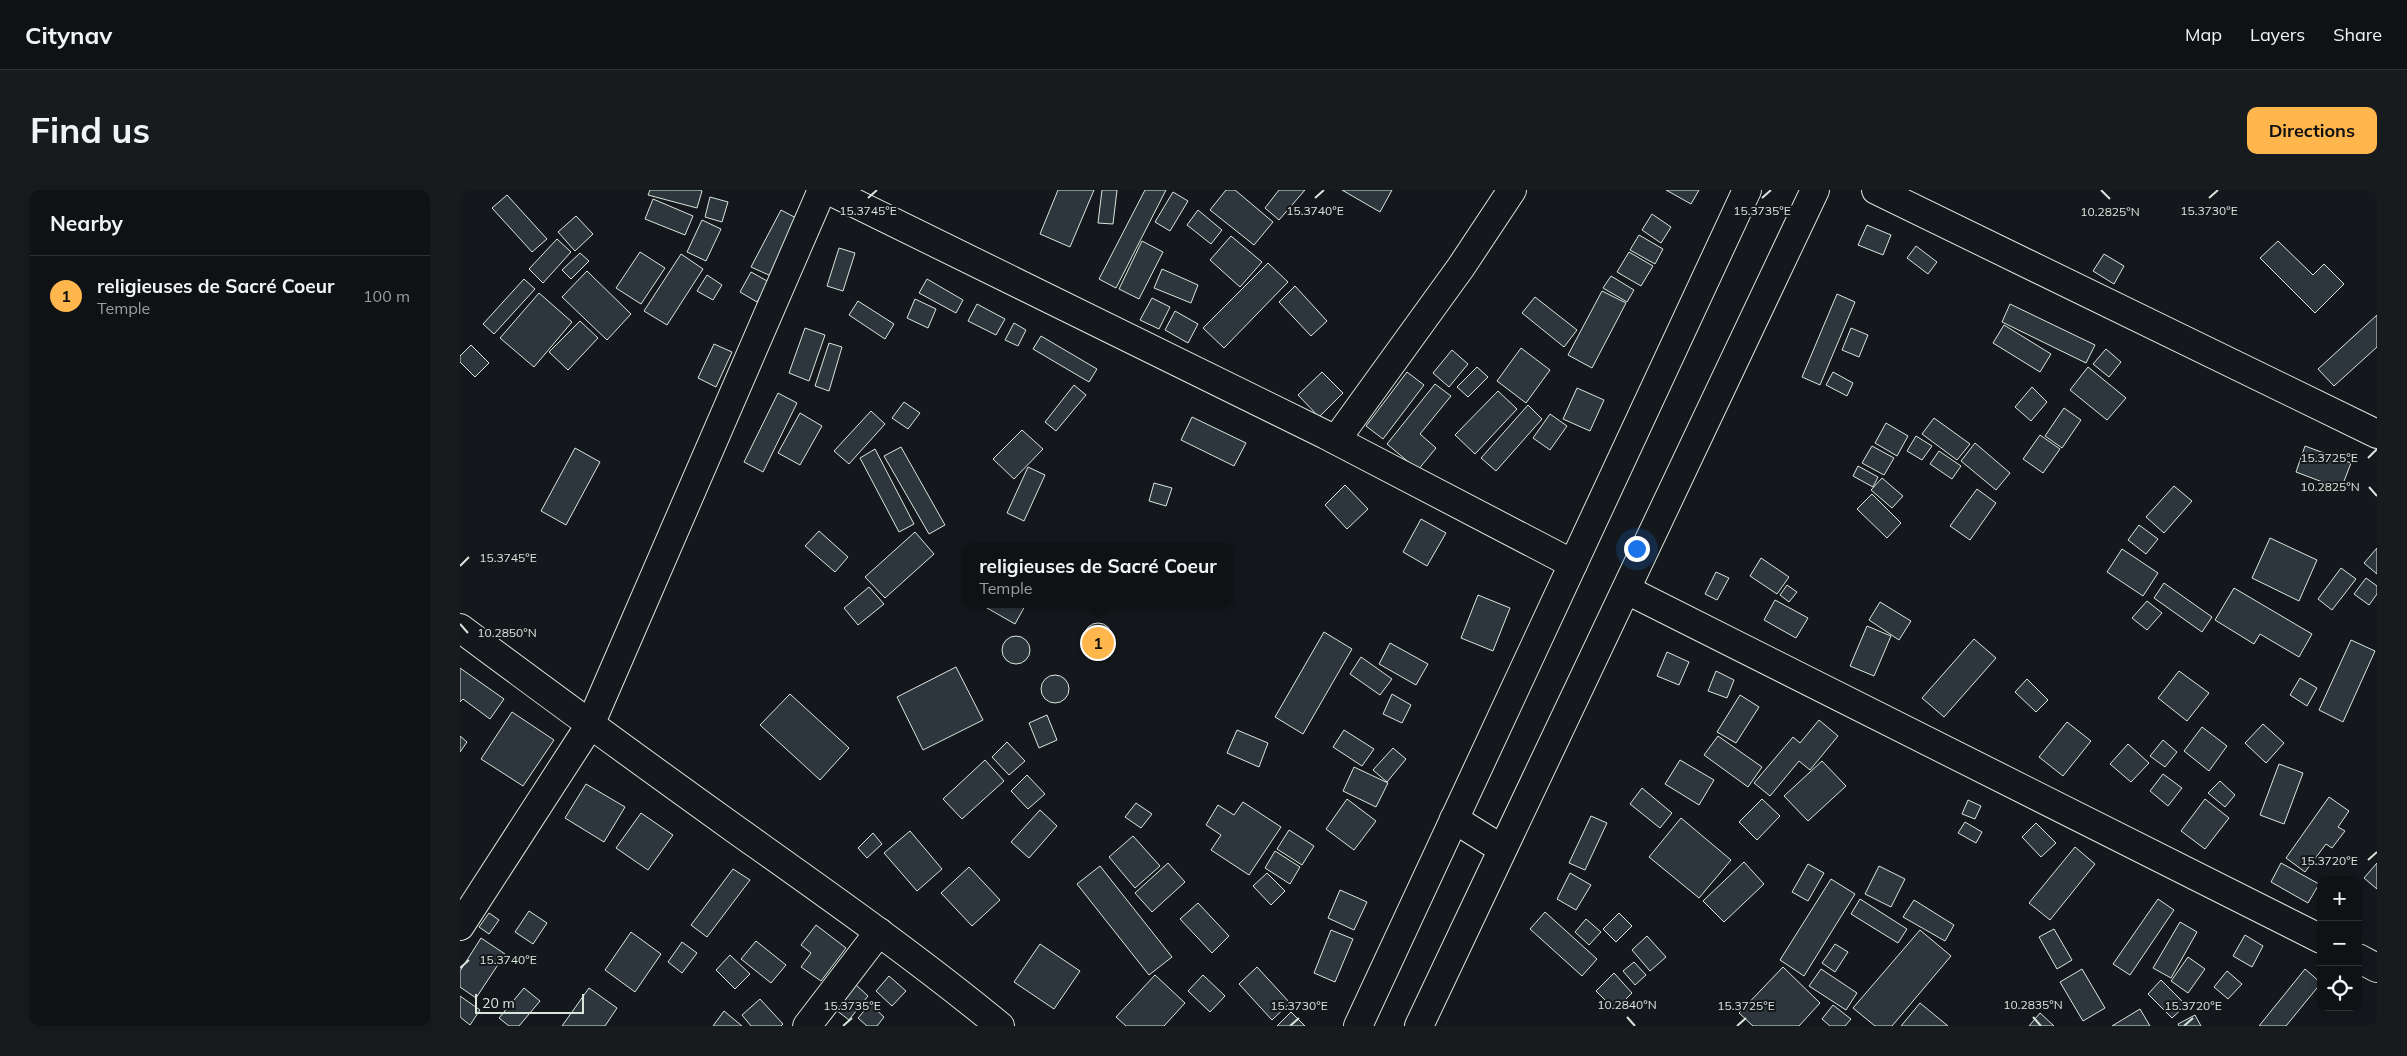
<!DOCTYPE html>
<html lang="en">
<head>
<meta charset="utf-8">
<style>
	:root { --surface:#0f1215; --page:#181b1e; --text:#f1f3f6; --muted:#9b9ea0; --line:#2f3234; --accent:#ffb74d }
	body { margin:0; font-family:Mulish,sans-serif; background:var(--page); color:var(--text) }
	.controls { position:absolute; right:15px; bottom:15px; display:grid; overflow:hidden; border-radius:10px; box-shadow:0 2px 8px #0003 }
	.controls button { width:45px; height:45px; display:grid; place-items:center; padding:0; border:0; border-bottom:1px solid var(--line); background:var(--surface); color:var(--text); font:25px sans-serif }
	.scale { position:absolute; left:15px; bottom:12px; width:109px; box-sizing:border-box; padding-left:5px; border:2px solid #d8e6dc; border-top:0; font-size:14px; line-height:18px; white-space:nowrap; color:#d8e6dc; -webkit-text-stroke:4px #14181c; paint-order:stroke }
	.you { position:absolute; left:1176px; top:358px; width:18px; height:18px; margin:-12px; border:4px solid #fff; border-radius:50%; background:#1a73e8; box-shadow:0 0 0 8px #1a73e833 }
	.badge { display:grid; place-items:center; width:32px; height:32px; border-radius:50%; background:var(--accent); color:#111; font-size:16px; font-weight:700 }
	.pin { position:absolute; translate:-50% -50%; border:2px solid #fff; box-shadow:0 1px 5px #0006 }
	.popup { position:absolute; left:503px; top:353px; width:270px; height:65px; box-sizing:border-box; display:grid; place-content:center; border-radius:10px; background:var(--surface); filter:drop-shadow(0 1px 4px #0005); font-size:16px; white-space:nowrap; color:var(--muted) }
	.popup b { font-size:19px; color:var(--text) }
	.popup::after { content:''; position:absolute; left:50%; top:100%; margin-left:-10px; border:10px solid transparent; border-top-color:var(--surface) }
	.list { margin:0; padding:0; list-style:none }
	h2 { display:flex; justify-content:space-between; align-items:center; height:65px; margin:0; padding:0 20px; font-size:21px }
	h2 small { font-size:16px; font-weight:400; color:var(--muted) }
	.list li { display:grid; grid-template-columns:32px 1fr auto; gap:15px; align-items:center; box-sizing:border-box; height:80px; padding:0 20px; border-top:1px solid var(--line) }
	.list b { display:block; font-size:19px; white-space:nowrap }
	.list p { margin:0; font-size:16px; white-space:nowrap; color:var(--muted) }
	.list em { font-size:16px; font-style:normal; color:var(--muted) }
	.icon { flex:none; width:28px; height:28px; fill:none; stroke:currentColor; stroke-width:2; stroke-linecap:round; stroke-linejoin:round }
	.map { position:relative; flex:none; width:1917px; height:836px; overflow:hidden; border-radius:10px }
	header { display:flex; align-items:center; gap:30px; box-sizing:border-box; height:70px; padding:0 25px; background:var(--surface); border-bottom:1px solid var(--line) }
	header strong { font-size:24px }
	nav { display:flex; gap:28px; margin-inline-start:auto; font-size:18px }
	.intro { display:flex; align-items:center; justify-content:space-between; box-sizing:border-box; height:120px; padding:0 30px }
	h1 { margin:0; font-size:35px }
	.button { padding:12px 22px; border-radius:10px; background:var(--accent); color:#111; font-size:18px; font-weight:700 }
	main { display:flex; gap:30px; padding:0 30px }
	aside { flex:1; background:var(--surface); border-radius:10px; box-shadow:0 2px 8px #0003 }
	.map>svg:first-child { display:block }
	.building { fill:#2c363c; stroke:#d8e6dc }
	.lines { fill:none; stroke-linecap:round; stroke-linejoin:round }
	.street-casing { stroke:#d8e6dc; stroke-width:30 }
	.secondary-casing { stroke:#d8e6dc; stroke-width:30 }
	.street { stroke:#14181c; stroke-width:28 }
	.secondary { stroke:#14181c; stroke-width:28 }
	.ticks { fill:none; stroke:#d8e6dc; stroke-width:2 }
	.ticks-label { font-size:12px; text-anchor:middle; fill:#d8e6dc; stroke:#14181c; stroke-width:4; stroke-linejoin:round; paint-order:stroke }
</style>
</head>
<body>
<header>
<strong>Citynav</strong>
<nav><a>Map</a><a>Layers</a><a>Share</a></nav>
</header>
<div class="intro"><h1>Find us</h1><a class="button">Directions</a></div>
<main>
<aside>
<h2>Nearby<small></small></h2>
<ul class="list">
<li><span class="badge">1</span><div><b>religieuses de Sacré Coeur</b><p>Temple</p></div><em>100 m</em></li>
</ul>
</aside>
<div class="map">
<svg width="1917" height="836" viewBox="0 0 1917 836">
	<rect width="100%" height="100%" fill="#14181c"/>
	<g class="building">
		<path d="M190,0H240L242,1L237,18L188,5Z"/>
		<path d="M598,0H634L610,57L580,44Z"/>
		<path d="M642,0H657L653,34L638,33Z"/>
		<path d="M685,0H706L656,98L639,89Z"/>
		<path d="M766,0H775L813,32L794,55L750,20Z"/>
		<path d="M819,0H845L819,30L805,18Z"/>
		<path d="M882,0H932L920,22Z"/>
		<path d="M1206,0H1239L1231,14Z"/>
		<path d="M713,2L728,11L710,41L695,32Z"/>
		<path d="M47,5L87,49L72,62L32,18Z"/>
		<path d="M250,7L268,12L262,32L245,27Z"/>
		<path d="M193,9L233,26L225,45L185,29Z"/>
		<path d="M321,20L340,30L311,86L291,77Z"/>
		<path d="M738,20L762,40L751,54L727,35Z"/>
		<path d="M1192,24L1211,37L1201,53L1182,40Z"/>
		<path d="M116,26L133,44L115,61L98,42Z"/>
		<path d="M242,30L261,39L246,71L227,62Z"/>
		<path d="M1407,35L1431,45L1423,65L1398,55Z"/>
		<path d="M1179,45L1203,59L1195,74L1170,60Z"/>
		<path d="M771,46L802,72L780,97L750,70Z"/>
		<path d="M97,49L111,62L83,93L69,79Z"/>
		<path d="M682,51L703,62L679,109L659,99Z"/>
		<path d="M1818,51L1853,85L1864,74L1884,94L1855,123L1800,68Z"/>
		<path d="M1456,56L1477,72L1468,84L1447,68Z"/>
		<path d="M379,58L395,63L383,101L367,96Z"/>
		<path d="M180,62L205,78L181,114L156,98Z"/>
		<path d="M1169,62L1193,76L1181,96L1157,82Z"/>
		<path d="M120,63L129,71L111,89L102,80Z"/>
		<path d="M221,64L243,79L207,135L184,121Z"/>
		<path d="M1644,64L1664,76L1654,94L1633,81Z"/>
		<path d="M808,73L828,92L764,158L743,138Z"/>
		<path d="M702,79L738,95L731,113L694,98Z"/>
		<path d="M127,81L171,124L147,150L102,107Z"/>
		<path d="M291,82L309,92L297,112L280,102Z"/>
		<path d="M247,85L262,95L253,110L237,101Z"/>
		<path d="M1151,86L1174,100L1167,112L1143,98Z"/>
		<path d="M64,89L75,99L34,144L23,134Z"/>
		<path d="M467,89L503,110L496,123L459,103Z"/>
		<path d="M835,96L867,131L851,146L819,112Z"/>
		<path d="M1142,101L1166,113L1132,178L1108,165Z"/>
		<path d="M79,103L112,132L74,177L40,148Z"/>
		<path d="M1377,104L1395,112L1360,195L1342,187Z"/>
		<path d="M1075,107L1117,140L1104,157L1062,123Z"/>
		<path d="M692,108L710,117L699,139L680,130Z"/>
		<path d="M455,109L476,119L468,138L447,128Z"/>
		<path d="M398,111L434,134L425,149L389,125Z"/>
		<path d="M517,114L545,129L536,145L508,131Z"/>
		<path d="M1550,114L1635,155L1626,173L1542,132Z"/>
		<path d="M715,121L738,134L728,153L705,140Z"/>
		<path d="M1917,125V157L1874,196L1858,179Z"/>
		<path d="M120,131L138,148L108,180L89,162Z"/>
		<path d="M554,133L566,140L558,156L545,150Z"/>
		<path d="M1544,135L1591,164L1580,182L1533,153Z"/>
		<path d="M345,138L365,145L349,191L329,183Z"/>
		<path d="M1391,138L1408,145L1399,167L1382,160Z"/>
		<path d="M581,146L637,179L629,192L573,159Z"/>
		<path d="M369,153L382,157L369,201L355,196Z"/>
		<path d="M254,154L272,162L256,197L238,188Z"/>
		<path d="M11,155L29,173L15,187L0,172V166Z"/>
		<path d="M1061,158L1090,180L1066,213L1037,191Z"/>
		<path d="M1646,159L1661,172L1649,187L1633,174Z"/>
		<path d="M992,160L1008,174L989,197L973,183Z"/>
		<path d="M1017,177L1028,187L1008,207L997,197Z"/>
		<path d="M1628,177L1666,208L1647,230L1610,200Z"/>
		<path d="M862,182L883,203L859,227L838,205Z"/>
		<path d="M947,182L964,195L923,249L906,236Z"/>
		<path d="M1373,182L1393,193L1387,206L1366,195Z"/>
		<path d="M975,194L991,206L960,244L976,258L958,280L927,254Z"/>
		<path d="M614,195L626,205L596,241L585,232Z"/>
		<path d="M1572,197L1587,212L1571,231L1555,217Z"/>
		<path d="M1117,198L1144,210L1130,241L1103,229Z"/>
		<path d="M1038,201L1057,219L1015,264L995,245Z"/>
		<path d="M318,203L337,213L303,282L284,272Z"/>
		<path d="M444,212L460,223L448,239L432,228Z"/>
		<path d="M1068,215L1082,229L1036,281L1021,268Z"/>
		<path d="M1604,218L1621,230L1602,258L1585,246Z"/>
		<path d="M411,221L425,234L389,274L374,261Z"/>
		<path d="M340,223L362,236L340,275L318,263Z"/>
		<path d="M1090,224L1107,236L1090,260L1073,248Z"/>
		<path d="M732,227L786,253L774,276L721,250Z"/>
		<path d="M1474,228L1510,254L1497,270L1462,244Z"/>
		<path d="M1426,233L1448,246L1437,266L1415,253Z"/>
		<path d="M562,240L583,259L554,289L533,269Z"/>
		<path d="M1580,245L1600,259L1583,283L1563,269Z"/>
		<path d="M1456,246L1472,256L1462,270L1447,261Z"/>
		<path d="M1515,253L1550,283L1536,300L1501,271Z"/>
		<path d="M1412,256L1434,268L1424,285L1402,273Z"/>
		<path d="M1845,256L1891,273L1881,299L1836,282Z"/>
		<path d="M441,257L485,335L469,344L424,266Z"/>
		<path d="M115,258L140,272L106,335L81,321Z"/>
		<path d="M415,259L454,334L439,342L400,268Z"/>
		<path d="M1479,261L1501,276L1492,289L1470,274Z"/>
		<path d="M1398,276L1418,287L1413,297L1393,286Z"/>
		<path d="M568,277L585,285L564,331L547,323Z"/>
		<path d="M1422,288L1443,306L1432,318L1411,300Z"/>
		<path d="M694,293L712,298L706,316L689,311Z"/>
		<path d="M885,295L908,319L887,339L865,315Z"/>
		<path d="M1714,296L1732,311L1704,343L1686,327Z"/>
		<path d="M1517,299L1536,313L1510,350L1490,336Z"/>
		<path d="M1412,304L1441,333L1427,348L1397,319Z"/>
		<path d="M961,329L986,343L967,376L943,362Z"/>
		<path d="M1679,335L1698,349L1686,364L1668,350Z"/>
		<path d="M359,341L388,367L375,382L345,356Z"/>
		<path d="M455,342L474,364L425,408L405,387Z"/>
		<path d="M1810,348L1857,370L1839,411L1792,388Z"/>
		<path d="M1917,358V384L1904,373Z"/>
		<path d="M1662,359L1698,383L1683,406L1647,382Z"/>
		<path d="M1301,368L1329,387L1317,404L1290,386Z"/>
		<path d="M1881,378L1896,389L1872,420L1858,409Z"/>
		<path d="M1256,382L1269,388L1257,410L1245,404Z"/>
		<path d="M1906,388L1917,396V404L1909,415L1894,404Z"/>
		<path d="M1704,393L1752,427L1742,442L1694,408Z"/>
		<path d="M1327,395L1337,402L1329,412L1320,405Z"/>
		<path d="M409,397L424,414L398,435L384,418Z"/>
		<path d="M1774,398L1852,444L1839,467L1800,444L1794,454L1755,430Z"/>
		<path d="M1018,405L1050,418L1033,461L1001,448Z"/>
		<path d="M1315,410L1348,428L1336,448L1304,430Z"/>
		<path d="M1687,411L1702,423L1687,440L1672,428Z"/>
		<path d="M1420,412L1451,431L1439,450L1409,430Z"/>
		<path d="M520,414H566L555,434Z"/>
		<circle cx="638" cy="447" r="14"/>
		<path d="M1407,436L1431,446L1414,486L1390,476Z"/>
		<path d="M864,442L892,459L843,544L815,527Z"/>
		<circle cx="556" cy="460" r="14"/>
		<path d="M1514,449L1536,468L1484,527L1462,508Z"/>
		<path d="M1891,450L1915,461L1883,532L1859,520Z"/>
		<path d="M930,453L968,474L956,495L919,474Z"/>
		<path d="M1207,462L1229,472L1219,495L1197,486Z"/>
		<path d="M901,467L932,489L920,505L890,484Z"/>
		<path d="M496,477L523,530L463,560L437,507Z"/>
		<path d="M0,478L44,509L30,529L3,509L0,512Z"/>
		<path d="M1256,481L1274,490L1267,508L1248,501Z"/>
		<path d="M1719,481L1749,503L1727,531L1698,508Z"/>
		<circle cx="595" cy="499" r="14"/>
		<path d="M1840,488L1857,498L1847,516L1830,505Z"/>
		<path d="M1567,489L1588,510L1576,522L1555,502Z"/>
		<path d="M330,504L389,558L360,590L300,535Z"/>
		<path d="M932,504L951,515L942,533L923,524Z"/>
		<path d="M1280,505L1299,517L1276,553L1257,542Z"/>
		<path d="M52,522L94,550L63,596L21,569Z"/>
		<path d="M587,525L597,550L579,558L569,533Z"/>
		<path d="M1359,530L1378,546L1350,580L1339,571L1310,606L1294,593L1333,547L1340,553Z"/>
		<path d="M1607,532L1631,551L1603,586L1579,567Z"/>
		<path d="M1803,534L1824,553L1806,573L1785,553Z"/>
		<path d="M1742,537L1767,556L1749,581L1724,561Z"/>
		<path d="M777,540L808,553L799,577L767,563Z"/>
		<path d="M884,540L914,559L902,576L873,557Z"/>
		<path d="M0,546L7,552L0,562Z"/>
		<path d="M1258,546L1302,577L1288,597L1244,565Z"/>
		<path d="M1703,550L1717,562L1705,577L1690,566Z"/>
		<path d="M547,552L565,571L549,585L532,567Z"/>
		<path d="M1668,554L1689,573L1671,592L1650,574Z"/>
		<path d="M933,558L946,569L927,592L913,580Z"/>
		<path d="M525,570L544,591L502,629L483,609Z"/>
		<path d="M1220,570L1254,590L1239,615L1205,594Z"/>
		<path d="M1362,571L1386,596L1348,631L1324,606Z"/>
		<path d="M1819,574L1843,583L1824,634L1800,625Z"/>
		<path d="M894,577L928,593L916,617L883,601Z"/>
		<path d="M1703,584L1722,598L1708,616L1690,601Z"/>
		<path d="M567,585L585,604L568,619L551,601Z"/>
		<path d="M1760,591L1775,605L1765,617L1748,603Z"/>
		<path d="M126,594L165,617L144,652L105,628Z"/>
		<path d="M1182,598L1212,623L1200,638L1170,614Z"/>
		<path d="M1869,607L1889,621L1878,637L1885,641L1872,658L1866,654L1845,682L1826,668Z"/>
		<path d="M887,609L916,631L894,660L866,639Z"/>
		<path d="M1302,609L1320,626L1297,650L1279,632Z"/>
		<path d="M1745,609L1769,628L1745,659L1721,641Z"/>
		<path d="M1508,610L1521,616L1515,629L1502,624Z"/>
		<path d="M783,612L821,637L789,685L751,660L761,645L746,635L758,615L774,625Z"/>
		<path d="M676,613L692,624L681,638L665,627Z"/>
		<path d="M580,620L597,636L569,668L551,652Z"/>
		<path d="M181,623L213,645L188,680L156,658Z"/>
		<path d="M1131,626L1147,633L1125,680L1109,673Z"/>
		<path d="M1221,628L1271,670L1239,708L1189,667Z"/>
		<path d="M1505,632L1522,642L1516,653L1498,643Z"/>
		<path d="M1576,633L1596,653L1581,667L1562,647Z"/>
		<path d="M829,640L854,656L842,675L817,659Z"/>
		<path d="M450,641L482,679L457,701L424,663Z"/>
		<path d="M413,643L422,654L407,668L398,658Z"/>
		<path d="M673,646L700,676L675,698L649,667Z"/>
		<path d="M1615,657L1635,674L1590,730L1569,713Z"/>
		<path d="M815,661L840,677L830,694L805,678Z"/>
		<path d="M1284,672L1304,694L1264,732L1243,711Z"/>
		<path d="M708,673L725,692L692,722L675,703Z"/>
		<path d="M1821,673L1859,694L1848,713L1811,692Z"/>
		<path d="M1917,673V699L1904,688Z"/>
		<path d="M1348,674L1364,683L1348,711L1332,702Z"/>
		<path d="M640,676L712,767L689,785L617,694Z"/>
		<path d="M1419,676L1445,689L1431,717L1405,704Z"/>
		<path d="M509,677L540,710L512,736L481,703Z"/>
		<path d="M273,679L290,690L247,747L231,735Z"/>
		<path d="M807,683L825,701L811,715L793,696Z"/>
		<path d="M1110,683L1131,695L1116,720L1097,709Z"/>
		<path d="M1371,689L1395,704L1344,786L1320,770Z"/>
		<path d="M880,700L907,712L894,740L868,728Z"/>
		<path d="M1400,709L1447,739L1438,753L1391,724Z"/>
		<path d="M1698,709L1714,720L1670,785L1653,774Z"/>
		<path d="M1454,710L1494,735L1485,751L1443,727Z"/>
		<path d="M738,713L769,746L752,763L720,729Z"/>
		<path d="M69,721L87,733L73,754L55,742Z"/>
		<path d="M1085,722L1137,769L1122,786L1070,739Z"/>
		<path d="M29,723L39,730L29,744L19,737Z"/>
		<path d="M1159,723L1172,736L1156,752L1143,739Z"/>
		<path d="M1126,729L1141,742L1129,755L1115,742Z"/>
		<path d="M1720,732L1737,742L1711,788L1693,778Z"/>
		<path d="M356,735L386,758L361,791L341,777L351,763L341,755Z"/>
		<path d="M1594,739L1612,770L1597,779L1579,747Z"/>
		<path d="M871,740L893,749L875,792L854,783Z"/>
		<path d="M1460,740L1491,766L1432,836H1415L1393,818Z"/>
		<path d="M171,742L201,764L175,802L145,780Z"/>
		<path d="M1785,745L1803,756L1792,777L1773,766Z"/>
		<path d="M1187,746L1206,767L1190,781L1172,760Z"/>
		<path d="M21,748L45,764L16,808L0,797V781Z"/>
		<path d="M296,751L326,775L311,793L281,769Z"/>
		<path d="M222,752L237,763L222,783L208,772Z"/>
		<path d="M580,754L620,781L594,819L554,792Z"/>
		<path d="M1375,754L1388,762L1375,782L1362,773Z"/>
		<path d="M270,765L290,784L275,799L256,780Z"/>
		<path d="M1728,767L1745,779L1728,803L1711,791Z"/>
		<path d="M1174,772L1186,785L1175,795L1163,781Z"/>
		<path d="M797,777L830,813L812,830L779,794Z"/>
		<path d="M1323,777L1360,813L1339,836H1293L1279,823Z"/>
		<path d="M1361,779L1397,803L1386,820L1349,796Z"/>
		<path d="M1622,779L1645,818L1623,831L1600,792Z"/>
		<path d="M1845,779L1861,793L1826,836H1799Z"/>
		<path d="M1767,781L1782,794L1768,809L1754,797Z"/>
		<path d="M1154,783L1172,803L1155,820L1136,801Z"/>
		<path d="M695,785L725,813L704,836H666L656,827Z"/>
		<path d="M743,785L765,806L750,822L728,801Z"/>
		<path d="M429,786L446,801L432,816L416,801Z"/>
		<path d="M1701,790L1726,815L1712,828L1688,804Z"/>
		<path d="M396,795L408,806L389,830L376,820Z"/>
		<path d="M64,798L80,811L59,836H49L39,828Z"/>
		<path d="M129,798L157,818L145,836H102Z"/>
		<path d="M0,806L20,820L10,835L0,827Z"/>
		<path d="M300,809L323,834L321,836H291L282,825Z"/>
		<path d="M1460,813L1488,836H1441Z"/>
		<path d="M410,814L424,827L417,836H407L398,828Z"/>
		<path d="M1373,815L1391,829L1385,836H1370L1362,829Z"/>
		<path d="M1680,819L1690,836H1652Z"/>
		<path d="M264,821L282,836H253Z"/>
		<path d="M831,822L845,836H817Z"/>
		<path d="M1580,823L1594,836H1569Z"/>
		<path d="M1735,825L1741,836H1719L1718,834Z"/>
	</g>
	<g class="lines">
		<g class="street-casing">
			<g id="street">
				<path d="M368,0L866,245L1113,374"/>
				<path d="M1416,0L1917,244"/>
				<path d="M876,250L1001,77L1052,0"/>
				<path d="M1167,400L1861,749"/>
				<path d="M0,438C91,506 183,573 275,639C365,703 455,766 540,836"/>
				<path d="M0,736L130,535L362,0"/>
				<path d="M1898,768L1917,778"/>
				<path d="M347,836L419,742"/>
			</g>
		</g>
		<g class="secondary-casing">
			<g id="secondary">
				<path d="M994,629L1042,659"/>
				<path d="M898,836L1287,0"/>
				<path d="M959,836L1355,0"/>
			</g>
		</g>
		<use href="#street" class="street"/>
		<use href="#secondary" class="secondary"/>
	</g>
	<path class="ticks" d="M1641,0L1650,9M408,8L417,0M855,8L864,0M1302,8L1311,0M1749,8L1758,0M1908,268L1917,259M1909,297L1917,306M0,376L9,367M0,434L8,443M1908,670L1917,662M0,778L9,770M1167,827L1175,836M1573,827L1581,836M383,836L392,828M830,836L839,828M1277,836L1286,828M1724,836L1733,828"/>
	<g class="ticks-label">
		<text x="408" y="25">15.3745°E</text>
		<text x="855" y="25">15.3740°E</text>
		<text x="1302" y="25">15.3735°E</text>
		<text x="1749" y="25">15.3730°E</text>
		<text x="1650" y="26">10.2825°N</text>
		<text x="1869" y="272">15.3725°E</text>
		<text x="1870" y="301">10.2825°N</text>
		<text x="48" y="372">15.3745°E</text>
		<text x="47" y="447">10.2850°N</text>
		<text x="1869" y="675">15.3720°E</text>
		<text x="48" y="774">15.3740°E</text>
		<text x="1167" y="819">10.2840°N</text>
		<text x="1573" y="819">10.2835°N</text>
		<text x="392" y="820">15.3735°E</text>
		<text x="839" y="820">15.3730°E</text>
		<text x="1286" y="820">15.3725°E</text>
		<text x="1733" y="820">15.3720°E</text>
	</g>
</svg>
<div class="controls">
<button>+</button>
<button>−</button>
<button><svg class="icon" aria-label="locate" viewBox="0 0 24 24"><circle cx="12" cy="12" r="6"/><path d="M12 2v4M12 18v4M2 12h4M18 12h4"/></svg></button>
</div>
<div class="scale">20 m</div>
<div class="you"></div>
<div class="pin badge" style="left:638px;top:453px">1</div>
<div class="popup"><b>religieuses de Sacré Coeur</b>Temple</div>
</div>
</main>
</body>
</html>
